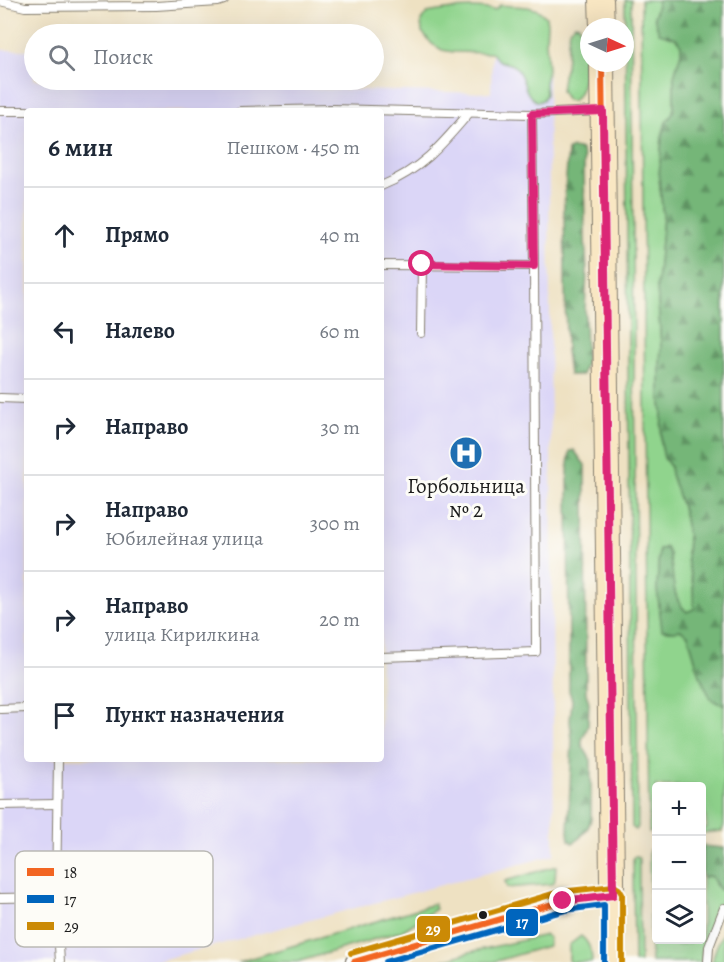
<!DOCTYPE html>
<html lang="ru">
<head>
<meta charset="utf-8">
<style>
	:root { --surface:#fff; --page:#f6f6f7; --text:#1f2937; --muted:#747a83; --line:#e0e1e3 }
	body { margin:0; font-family:Alegreya,serif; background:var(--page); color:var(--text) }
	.controls { position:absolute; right:18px; bottom:18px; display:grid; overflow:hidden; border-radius:6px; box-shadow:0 6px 24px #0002 }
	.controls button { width:54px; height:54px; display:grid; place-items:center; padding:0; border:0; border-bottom:2px solid var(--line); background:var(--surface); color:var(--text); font:30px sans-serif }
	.compass { position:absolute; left:580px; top:18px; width:54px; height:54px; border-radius:50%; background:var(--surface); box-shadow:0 6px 24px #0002; rotate:94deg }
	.stop { position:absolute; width:18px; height:18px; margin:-14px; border:4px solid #db2777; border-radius:50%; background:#fff }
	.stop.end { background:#db2777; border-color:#fff; box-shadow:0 2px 6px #0008 }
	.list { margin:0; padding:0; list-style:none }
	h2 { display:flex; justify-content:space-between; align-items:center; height:78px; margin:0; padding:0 24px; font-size:26px }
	h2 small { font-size:20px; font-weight:400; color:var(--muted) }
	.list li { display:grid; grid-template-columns:39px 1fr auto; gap:18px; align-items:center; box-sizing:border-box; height:96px; padding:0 24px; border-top:2px solid var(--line) }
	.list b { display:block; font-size:22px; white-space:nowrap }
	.list p { margin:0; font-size:20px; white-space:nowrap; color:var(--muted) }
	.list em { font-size:20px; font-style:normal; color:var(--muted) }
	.icon { flex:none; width:33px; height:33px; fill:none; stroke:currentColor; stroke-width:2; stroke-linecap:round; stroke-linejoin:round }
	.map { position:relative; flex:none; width:724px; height:962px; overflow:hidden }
	.search { position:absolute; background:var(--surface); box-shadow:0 6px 24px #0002; left:24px; top:24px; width:360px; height:66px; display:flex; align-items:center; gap:15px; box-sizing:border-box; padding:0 21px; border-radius:33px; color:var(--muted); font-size:22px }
	.panel { position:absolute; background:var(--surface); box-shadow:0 6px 24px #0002; left:24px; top:108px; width:360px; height:654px; border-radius:6px }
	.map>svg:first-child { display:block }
	.built { fill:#dbd6f7; fill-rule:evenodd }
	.grass { fill:#90d48d; stroke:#567854; stroke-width:1.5 }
	.forest { fill:url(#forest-firs); stroke:#48694a; stroke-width:1.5 }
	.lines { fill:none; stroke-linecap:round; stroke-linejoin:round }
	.lane-casing { stroke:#857e6f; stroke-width:10 }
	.street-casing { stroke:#857e6f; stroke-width:19 }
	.secondary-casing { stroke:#857e6f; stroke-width:26 }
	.lane { stroke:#fff; stroke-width:8 }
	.street { stroke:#fff; stroke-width:16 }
	.secondary { stroke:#f9e7c3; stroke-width:24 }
	.bus-1-casing { stroke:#fdfcf7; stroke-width:10 }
	.bus-2-casing { stroke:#fdfcf7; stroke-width:10 }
	.bus-3-casing { stroke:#fdfcf7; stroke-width:10 }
	.bus-1 { stroke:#f26522; stroke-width:6 }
	.bus-2 { stroke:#0065bd; stroke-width:6 }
	.bus-3 { stroke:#cb8a06; stroke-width:6 }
	.route { stroke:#db2777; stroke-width:8 }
	.bus-dot { fill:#1c1c1c; stroke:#fdfcf7; stroke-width:2 }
	.labels { text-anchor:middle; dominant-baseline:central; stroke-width:6; stroke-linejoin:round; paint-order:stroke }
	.poi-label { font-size:21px; fill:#1c1c1c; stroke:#fdfcf7 }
	.key { fill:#fdfcf7; stroke:#bab9b5; stroke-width:1.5 }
	.key-label { font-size:16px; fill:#1c1c1c }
	.line-badge { stroke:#fdfcf7; stroke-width:2 }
	.badge-label { font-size:16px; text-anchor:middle; font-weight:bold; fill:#fff }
</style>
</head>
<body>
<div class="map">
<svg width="724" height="962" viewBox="0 0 724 962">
	<defs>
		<pattern id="forest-firs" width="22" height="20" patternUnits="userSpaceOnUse" patternTransform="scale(1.5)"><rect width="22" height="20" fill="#74b678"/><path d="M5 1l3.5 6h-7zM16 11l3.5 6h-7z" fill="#5e9362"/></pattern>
	</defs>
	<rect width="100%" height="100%" fill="#fdfcf7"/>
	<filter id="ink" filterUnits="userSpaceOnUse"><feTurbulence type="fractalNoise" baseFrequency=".0167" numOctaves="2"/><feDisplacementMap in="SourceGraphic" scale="12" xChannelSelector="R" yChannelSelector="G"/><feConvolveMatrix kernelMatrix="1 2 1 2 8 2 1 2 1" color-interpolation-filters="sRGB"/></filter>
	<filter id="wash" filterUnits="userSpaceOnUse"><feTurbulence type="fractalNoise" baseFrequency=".008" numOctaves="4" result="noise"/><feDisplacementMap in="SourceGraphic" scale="24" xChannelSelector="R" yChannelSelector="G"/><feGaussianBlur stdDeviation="1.35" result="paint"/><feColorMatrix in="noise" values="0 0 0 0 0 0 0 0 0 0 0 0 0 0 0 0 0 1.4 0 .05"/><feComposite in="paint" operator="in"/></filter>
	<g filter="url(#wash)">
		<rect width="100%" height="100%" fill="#eee1c2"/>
		<path class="built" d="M0,50H34V80H267L268,88L491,93L492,55H548L554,855L153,962H0ZM27,111H381V759H27Z"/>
		<g class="grass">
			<path d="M625,0H631L638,827L636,830L632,827Z"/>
			<path d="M641,0H658L654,17L659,32L676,38L681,45V53L674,76V108L672,115L666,122L662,137L659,177L663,216L657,287L661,345L660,370V394L662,411L661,443L664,458L670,466L671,474L684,513L688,537L687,552L693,585L694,609L687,612C672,599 671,573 670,554L659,550L657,589L663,630L672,631L681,630L688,635L700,676L711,699L718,703L724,704V825L722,831L702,833V830L707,827L704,808L702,807V786H656V832H649Z"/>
			<path d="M500,5L528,7L538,10L546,17L547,24L546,40L548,70L545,83L546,94L543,100L538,102C521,94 527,78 515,67C510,62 503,64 498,60C495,58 494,55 492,53L453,52L442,50L432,44L422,32L421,21L427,13C450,9 471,6 495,10Z"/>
			<path d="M575,24L579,25C586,37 584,47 584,59C585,75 584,89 573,101L567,100L561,91L563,76L566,67L569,32L571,28Z"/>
			<path d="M656,849V940H677V945L690,942L691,940H702V878L707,876L712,877L716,886L722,887L724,886L723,896L702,952V962H651L649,850Z"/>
			<path d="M635,856H637L639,859L640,962H634L633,859Z"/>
			<path d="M556,866L555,880L553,884L507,888L505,881Z"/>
			<path d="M434,904L436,909L402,931L297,962H238Z"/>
			<path d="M724,930V962H712L716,948Z"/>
			<path d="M546,935L549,938L548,946L493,962H438L470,952Z"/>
			<path d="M581,936C589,942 592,952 592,962H569V945Z"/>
		</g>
		<g class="forest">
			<path d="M658,0H724V704L718,703L711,699L700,676L688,635L681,630L672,631L662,630L657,589L659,550L666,547C677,566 667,596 687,612L694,609L693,585L687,560L688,537L684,513L671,474L670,466L664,458L661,443L662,411L660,394V370L661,345L657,287L663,216L659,177L662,137L666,122L672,115L674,108V76L681,53V45L676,38L659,33L654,17Z"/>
			<path d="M573,148L581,150L584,158L585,238L587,271L585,311L586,362L582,375H569L566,350L564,207L568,150Z"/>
			<path d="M574,450L585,465L586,693L589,702L588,726L582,740V745L591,760V819C589,829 582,837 573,843L569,840L568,832L572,740L570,721L572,700L569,691L568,464L570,451Z"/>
			<path d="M702,846L724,848V886L722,887L723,891L719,889L712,877L707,876L702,878Z"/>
		</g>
	</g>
	<g filter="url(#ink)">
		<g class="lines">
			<g class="lane-casing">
				<g id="lane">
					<path d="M0,1L25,7L156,6L218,2L224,0"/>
					<path d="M0,111H27"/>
					<path d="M240,111L331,109L532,114L599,111"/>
					<path d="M381,186C422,169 441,146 469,113"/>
					<path d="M382,265L534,266"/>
					<path d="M421,333L422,264"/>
					<path d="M0,398L27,399"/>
					<path d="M381,657L536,652L534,266L532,114"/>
					<path d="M0,709L27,708"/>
					<path d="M0,805L56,804"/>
					<path d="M56,897L58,759"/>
					<path d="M0,898L56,897L60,962"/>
					<path d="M708,962L709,947L724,908"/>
				</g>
			</g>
			<g class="street-casing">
				<path id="street" d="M354,962L563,901L613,895"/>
			</g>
			<g class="secondary-casing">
				<g id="secondary">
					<path d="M601,0L602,27"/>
					<path d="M602,63L613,962"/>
				</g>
			</g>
			<use href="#lane" class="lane"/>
			<use href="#street" class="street"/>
			<use href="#secondary" class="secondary"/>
			<g class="bus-1-casing">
				<path id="bus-1" d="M354,962L563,901L613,895L602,63"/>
			</g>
			<g class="bus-2-casing">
				<path id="bus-2" d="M386,962L565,910L604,905V962"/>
			</g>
			<g class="bus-3-casing">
				<path id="bus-3" d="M351,953L560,892L614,886L619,889L622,894V962"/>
			</g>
			<use href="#bus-1" class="bus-1"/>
			<use href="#bus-2" class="bus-2"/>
			<use href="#bus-3" class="bus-3"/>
		</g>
	</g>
	<g class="lines" filter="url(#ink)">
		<path class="route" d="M422,264L534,266L532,114L603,111L613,895L563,901"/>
	</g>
	<defs>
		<g id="hospital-disc" transform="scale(1.725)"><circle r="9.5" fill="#1f6fb2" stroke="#fdfcf7"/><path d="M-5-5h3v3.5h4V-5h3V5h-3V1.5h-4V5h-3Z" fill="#fff"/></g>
	</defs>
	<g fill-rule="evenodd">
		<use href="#hospital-disc" x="466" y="453"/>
	</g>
	<circle class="bus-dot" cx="483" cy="915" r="5"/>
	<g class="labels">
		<g class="poi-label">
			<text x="466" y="486">Горбольница<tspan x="466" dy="24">№ 2</tspan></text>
		</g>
	</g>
	<rect x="15" y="851" width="198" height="96" rx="9" class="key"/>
	<rect x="27" y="868" width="27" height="8" fill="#f26522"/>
	<rect x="27" y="895" width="27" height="8" fill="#0065bd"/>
	<rect x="27" y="922" width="27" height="8" fill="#cb8a06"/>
	<g class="key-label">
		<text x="64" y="878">18</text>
		<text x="64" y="905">17</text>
		<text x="64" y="932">29</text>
	</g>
	<g class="line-badge">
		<rect x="505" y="908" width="34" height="29" rx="6" fill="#0065bd"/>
		<rect x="416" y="915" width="35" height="28" rx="6" fill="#cb8a06"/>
	</g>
	<g class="badge-label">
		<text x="522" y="928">17</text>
		<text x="433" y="935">29</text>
	</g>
</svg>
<div class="controls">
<button>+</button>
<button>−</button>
<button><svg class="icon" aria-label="layers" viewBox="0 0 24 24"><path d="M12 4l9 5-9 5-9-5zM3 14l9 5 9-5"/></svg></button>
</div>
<svg class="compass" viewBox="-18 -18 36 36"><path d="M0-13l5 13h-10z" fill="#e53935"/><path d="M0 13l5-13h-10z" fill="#747a83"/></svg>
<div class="stop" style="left:422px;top:264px"></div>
<div class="stop end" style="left:563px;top:901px"></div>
<div class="search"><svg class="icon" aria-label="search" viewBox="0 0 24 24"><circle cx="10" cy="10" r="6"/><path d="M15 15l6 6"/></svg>Поиск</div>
<section class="panel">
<h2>6 мин<small>Пешком · 450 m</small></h2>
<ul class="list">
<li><svg class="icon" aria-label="ahead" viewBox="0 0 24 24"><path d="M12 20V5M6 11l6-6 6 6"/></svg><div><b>Прямо</b></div><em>40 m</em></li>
<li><svg class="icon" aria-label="left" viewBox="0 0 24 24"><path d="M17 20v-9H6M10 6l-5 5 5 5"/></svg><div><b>Налево</b></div><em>60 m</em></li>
<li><svg class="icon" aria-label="right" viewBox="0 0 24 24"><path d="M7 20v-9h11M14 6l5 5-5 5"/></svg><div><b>Направо</b></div><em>30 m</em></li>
<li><svg class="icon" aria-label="right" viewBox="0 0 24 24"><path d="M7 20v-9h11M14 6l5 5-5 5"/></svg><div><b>Направо</b><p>Юбилейная улица</p></div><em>300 m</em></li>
<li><svg class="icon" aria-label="right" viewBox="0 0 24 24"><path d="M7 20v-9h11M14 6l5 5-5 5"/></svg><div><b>Направо</b><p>улица Кирилкина</p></div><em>20 m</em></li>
<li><svg class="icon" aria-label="arrive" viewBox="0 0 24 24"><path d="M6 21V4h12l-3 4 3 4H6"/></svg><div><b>Пункт назначения</b></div></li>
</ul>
</section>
</div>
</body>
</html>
